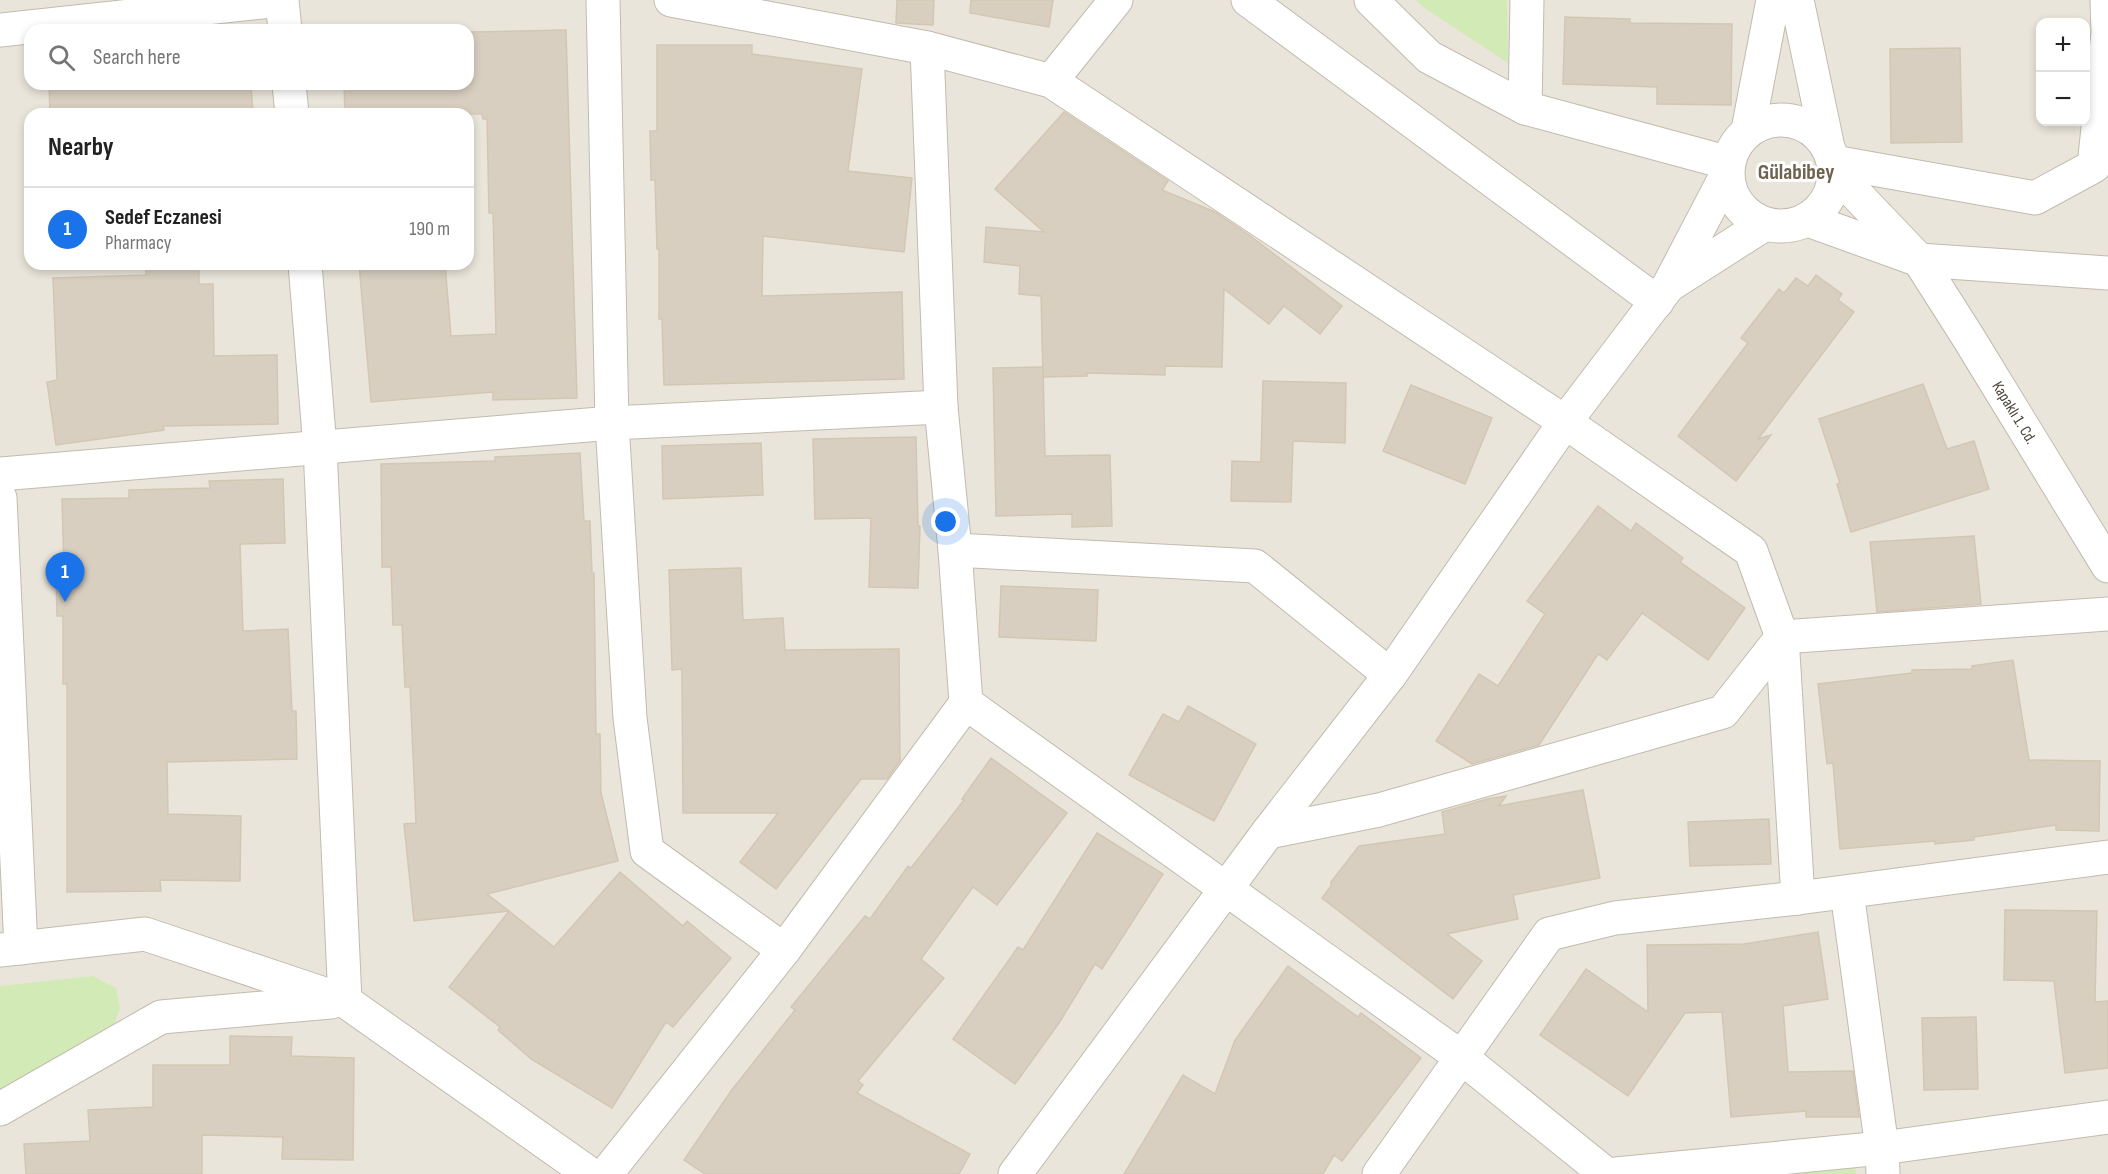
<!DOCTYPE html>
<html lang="en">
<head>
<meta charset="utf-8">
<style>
	:root { --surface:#fff; --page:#f2f2f2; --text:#222; --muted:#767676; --line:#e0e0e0; --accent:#1a73e8 }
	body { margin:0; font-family:"Sofia Sans Condensed",sans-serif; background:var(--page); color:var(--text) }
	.controls { position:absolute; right:18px; top:18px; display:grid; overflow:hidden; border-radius:12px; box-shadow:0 3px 9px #0003 }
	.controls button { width:54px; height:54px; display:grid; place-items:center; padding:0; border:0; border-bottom:2px solid var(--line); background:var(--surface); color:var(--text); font:30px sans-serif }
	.you { position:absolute; left:946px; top:522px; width:21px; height:21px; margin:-15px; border:4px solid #fff; border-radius:50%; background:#1a73e8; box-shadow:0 0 0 9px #1a73e833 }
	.badge { display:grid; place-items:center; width:39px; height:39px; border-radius:50%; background:var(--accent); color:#fff; font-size:20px; font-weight:700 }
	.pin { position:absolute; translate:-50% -50px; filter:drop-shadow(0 2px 3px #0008) }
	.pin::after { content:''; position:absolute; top:32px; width:21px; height:18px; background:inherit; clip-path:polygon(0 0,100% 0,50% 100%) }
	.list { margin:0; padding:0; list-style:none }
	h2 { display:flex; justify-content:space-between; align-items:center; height:78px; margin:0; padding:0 24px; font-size:26px }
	h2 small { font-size:20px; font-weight:400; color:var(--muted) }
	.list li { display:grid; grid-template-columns:39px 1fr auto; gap:18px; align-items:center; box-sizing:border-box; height:84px; padding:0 24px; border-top:2px solid var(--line) }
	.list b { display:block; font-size:22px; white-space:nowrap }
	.list p { margin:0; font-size:20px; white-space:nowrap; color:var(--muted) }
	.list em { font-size:20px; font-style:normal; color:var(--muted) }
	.icon { flex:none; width:33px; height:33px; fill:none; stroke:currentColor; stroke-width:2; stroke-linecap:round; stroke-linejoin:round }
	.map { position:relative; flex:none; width:2108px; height:1174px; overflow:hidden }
	.search { position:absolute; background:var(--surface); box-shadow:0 3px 9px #0003; left:24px; top:24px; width:450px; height:66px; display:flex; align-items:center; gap:15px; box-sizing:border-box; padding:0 21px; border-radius:18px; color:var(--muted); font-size:22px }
	.panel { position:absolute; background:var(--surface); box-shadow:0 3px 9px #0003; left:24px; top:108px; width:450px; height:162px; border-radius:18px }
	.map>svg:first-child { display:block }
	.residential { fill:#eae5da; fill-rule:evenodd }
	.green { fill:#d2eab5 }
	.building { fill:#d8cfc1; stroke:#d3c7b4; stroke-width:1.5 }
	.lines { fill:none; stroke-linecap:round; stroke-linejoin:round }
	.minor-casing { stroke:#c2bbae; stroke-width:35 }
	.minor { stroke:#fff; stroke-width:33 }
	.labels { text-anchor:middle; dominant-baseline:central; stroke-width:6; stroke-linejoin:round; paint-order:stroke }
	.street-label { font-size:16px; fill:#4b4439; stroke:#fff }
	.district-label { font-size:22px; font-weight:bold; fill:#6e6250; stroke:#fff }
</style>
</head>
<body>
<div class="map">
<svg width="2108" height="1174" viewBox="0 0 2108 1174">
	<rect width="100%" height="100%" fill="#f6f3ec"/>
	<path class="residential" d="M0,0H2108V1174H0ZM2040,22H2086V122H2040ZM30,30H468V84H30ZM30,114H468V264H30Z"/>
	<g class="green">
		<path d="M1416,0H1507L1508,63L1423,7Z"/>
		<path d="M93,976L116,988L120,1008L110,1034L0,1095V986Z"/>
		<path d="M1854,1159L1856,1174H1736Z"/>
	</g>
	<g class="building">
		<path d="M897,0H934L933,25L896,23Z"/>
		<path d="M971,0H1053L1049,27L970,13Z"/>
		<path d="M1565,17L1630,19V23L1732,24L1731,105L1657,104V87L1563,84Z"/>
		<path d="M566,30L577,398L493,400V392L371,402L359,264H445L451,336L496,334L493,213H489L487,119H483L482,114H345L344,84H472L470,32Z"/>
		<path d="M657,45H752V54L862,69L848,171L912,178L904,252L763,236L762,296L902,292L904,379L664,385L662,319H659V249H657L655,180H651L650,131H657Z"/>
		<path d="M1960,48L1962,142L1891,143L1890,49Z"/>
		<path d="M49,84H251L253,114H50Z"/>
		<path d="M1064,112L1168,181L1162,190L1215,212L1249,235L1342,306L1320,334L1284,306L1269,324L1224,289L1222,367L1165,366V375L1087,373V376L1043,377L1041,296L1019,294L1020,266L984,262L986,227L1044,232L995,189Z"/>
		<path d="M146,264H199V284H213L214,356L277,355L278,424L163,426L164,430L56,445L47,382L57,380L53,278L146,275Z"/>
		<path d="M1816,275L1842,294L1838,300L1854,312L1758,439L1771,435L1736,481L1678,436L1748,343L1741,338L1779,289L1784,293L1796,278L1808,286Z"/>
		<path d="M1043,367L1045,456L1110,455L1112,526L1072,527V514L996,516L993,368Z"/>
		<path d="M1263,381L1346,383L1345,443L1293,441L1291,502L1231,501L1232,461L1261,462Z"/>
		<path d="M1923,384L1947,449L1974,441L1989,489L1851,532L1837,484L1840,483L1819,419Z"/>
		<path d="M1411,385L1492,418L1465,484L1383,451Z"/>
		<path d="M916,437L918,526H920L918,588L869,587L871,518L815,519L813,439Z"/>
		<path d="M761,443L763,495L663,499L662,446Z"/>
		<path d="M580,453L584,521H590L592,573H594L596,734H600L601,793L618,861L487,894L509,911L414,921L404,824L416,823L410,687H405L402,625H393L391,567H382L381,464L495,461V457Z"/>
		<path d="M283,479L285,543L240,544L243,631L288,629L292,711H296L297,759L167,762L168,814L241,816L240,881L160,880L161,891L67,892V684H63V616H57L56,571H64L62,499L129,498V490L210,488L209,481Z"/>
		<path d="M1598,506L1631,531L1636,523L1683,558L1680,562L1745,608L1708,660L1642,613L1607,660L1598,654L1539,745L1472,764L1436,741L1479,674L1498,686L1545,614L1527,601Z"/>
		<path d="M1974,536L1981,604L1877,612L1870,542Z"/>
		<path d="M741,568L743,620L783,618L785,650L899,649L900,761L887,779H861L776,889L740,862L778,813H683L682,669L672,670L669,570Z"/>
		<path d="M1001,586L1098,590L1096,641L999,637Z"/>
		<path d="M2013,660L2029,760L2100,761L2099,831L2056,830V825L1974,837V840L1935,844V841L1840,849L1833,763L1827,764L1818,684L1912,673V670L1972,669V666Z"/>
		<path d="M1188,706L1256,744L1214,821L1129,775L1163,714L1179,722Z"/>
		<path d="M991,758L1067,813L997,905L973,887L921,959L944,978L858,1081L863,1085L857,1093L970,1154L959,1174H705L684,1160L731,1091L795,1010L791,1007L865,916L870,919L908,866L911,868L964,800L962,799Z"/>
		<path d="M1583,790L1600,878L1513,895L1518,919L1447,934L1482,961L1453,999L1322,898L1331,886V882L1359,846L1445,834L1442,812L1487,799L1506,796L1499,806Z"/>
		<path d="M1769,819L1771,864L1690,866L1688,822Z"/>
		<path d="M1097,833L1163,874L1102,969L1095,964L1059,1023L1015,1084L953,1039L1018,947L1023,950Z"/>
		<path d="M620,872L683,926L687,921L731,958L673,1027L666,1022L612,1108L531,1059L498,1030L500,1027L449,987L509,911L554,947Z"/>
		<path d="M2005,910L2097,911L2095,1002L2108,1001V1068L2065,1073L2054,981L2004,980Z"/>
		<path d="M1818,932L1828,999L1783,1006L1788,1072L1853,1071L1859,1117H1806V1111L1731,1117L1722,1012L1685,1013L1628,1096L1540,1035L1586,969L1648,1012L1647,945L1744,944Z"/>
		<path d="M1288,966L1358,1017L1361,1013L1421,1058L1342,1161L1334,1155L1323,1174H1124L1183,1075L1215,1094L1235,1040Z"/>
		<path d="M1976,1017L1978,1089L1924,1090L1922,1018Z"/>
		<path d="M230,1036L292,1037L291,1056L354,1058L353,1160L282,1159L283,1137L202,1135V1174H26L24,1144L90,1141L88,1110L153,1107V1065H230Z"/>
	</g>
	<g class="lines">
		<g class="minor-casing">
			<g id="minor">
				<path d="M282,0L285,30"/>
				<path d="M603,0L612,423L630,718L647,851L784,950"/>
				<path d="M671,0L927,48L1051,81L1565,422L1751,551L1782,637L1798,898"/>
				<path d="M1248,0L1657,302"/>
				<path d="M1371,0L1429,57L1525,108L1729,163"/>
				<path d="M1797,0L1827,143"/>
				<path d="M0,30L280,0"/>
				<path d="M1051,81L1116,0"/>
				<path d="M289,84L292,114"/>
				<path d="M1525,108L1527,0"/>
				<circle cx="1781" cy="173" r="53"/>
				<path d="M1748,130L1773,0"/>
				<path d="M1834,162L2035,198L2094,166L2108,33L2107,0"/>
				<path id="s1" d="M1834,171L1919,260L1968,337L2108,566"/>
				<path d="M1808,220L1919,260L2108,273"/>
				<path d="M305,264L320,447L345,1001"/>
				<path d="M1671,284L1765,224"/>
				<path d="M0,474L612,423L941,407"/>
				<path d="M0,498L21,948"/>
				<path d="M955,550L1255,566L1390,675"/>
				<path d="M966,703L1461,1057L1606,1174"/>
				<path d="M1268,832L1379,810L1723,712L1782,637L2108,614"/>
				<path d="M1847,892L1882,1148L1883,1174"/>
				<path d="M0,950L145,934L345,1001L590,1174"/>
				<path d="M0,1109L161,1017L331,1002"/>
				<path d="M606,1174L784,950L966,703L955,550L941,407L927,48"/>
				<path d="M1015,1174L1268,832L1390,675L1565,422L1669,285L1727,174"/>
				<path d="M1379,1174L1549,934L1615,918L1798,898L2108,857"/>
				<path d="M1616,1174L1882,1148L2108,1117"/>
			</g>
		</g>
		<use href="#minor" class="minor"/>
	</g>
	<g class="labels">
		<g class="street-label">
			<text stroke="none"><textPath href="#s1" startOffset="303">Kapaklı 1. Cd.</textPath></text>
		</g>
		<g class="district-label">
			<text x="1796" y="172">Gülabibey</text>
		</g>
	</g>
</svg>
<div class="controls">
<button>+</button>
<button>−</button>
</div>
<div class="you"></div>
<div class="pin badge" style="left:65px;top:602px">1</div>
<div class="search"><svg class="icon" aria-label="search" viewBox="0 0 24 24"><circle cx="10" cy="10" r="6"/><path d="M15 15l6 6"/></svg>Search here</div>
<section class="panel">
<h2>Nearby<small></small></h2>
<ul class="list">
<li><span class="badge">1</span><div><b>Sedef Eczanesi</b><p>Pharmacy</p></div><em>190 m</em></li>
</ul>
</section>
</div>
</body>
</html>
